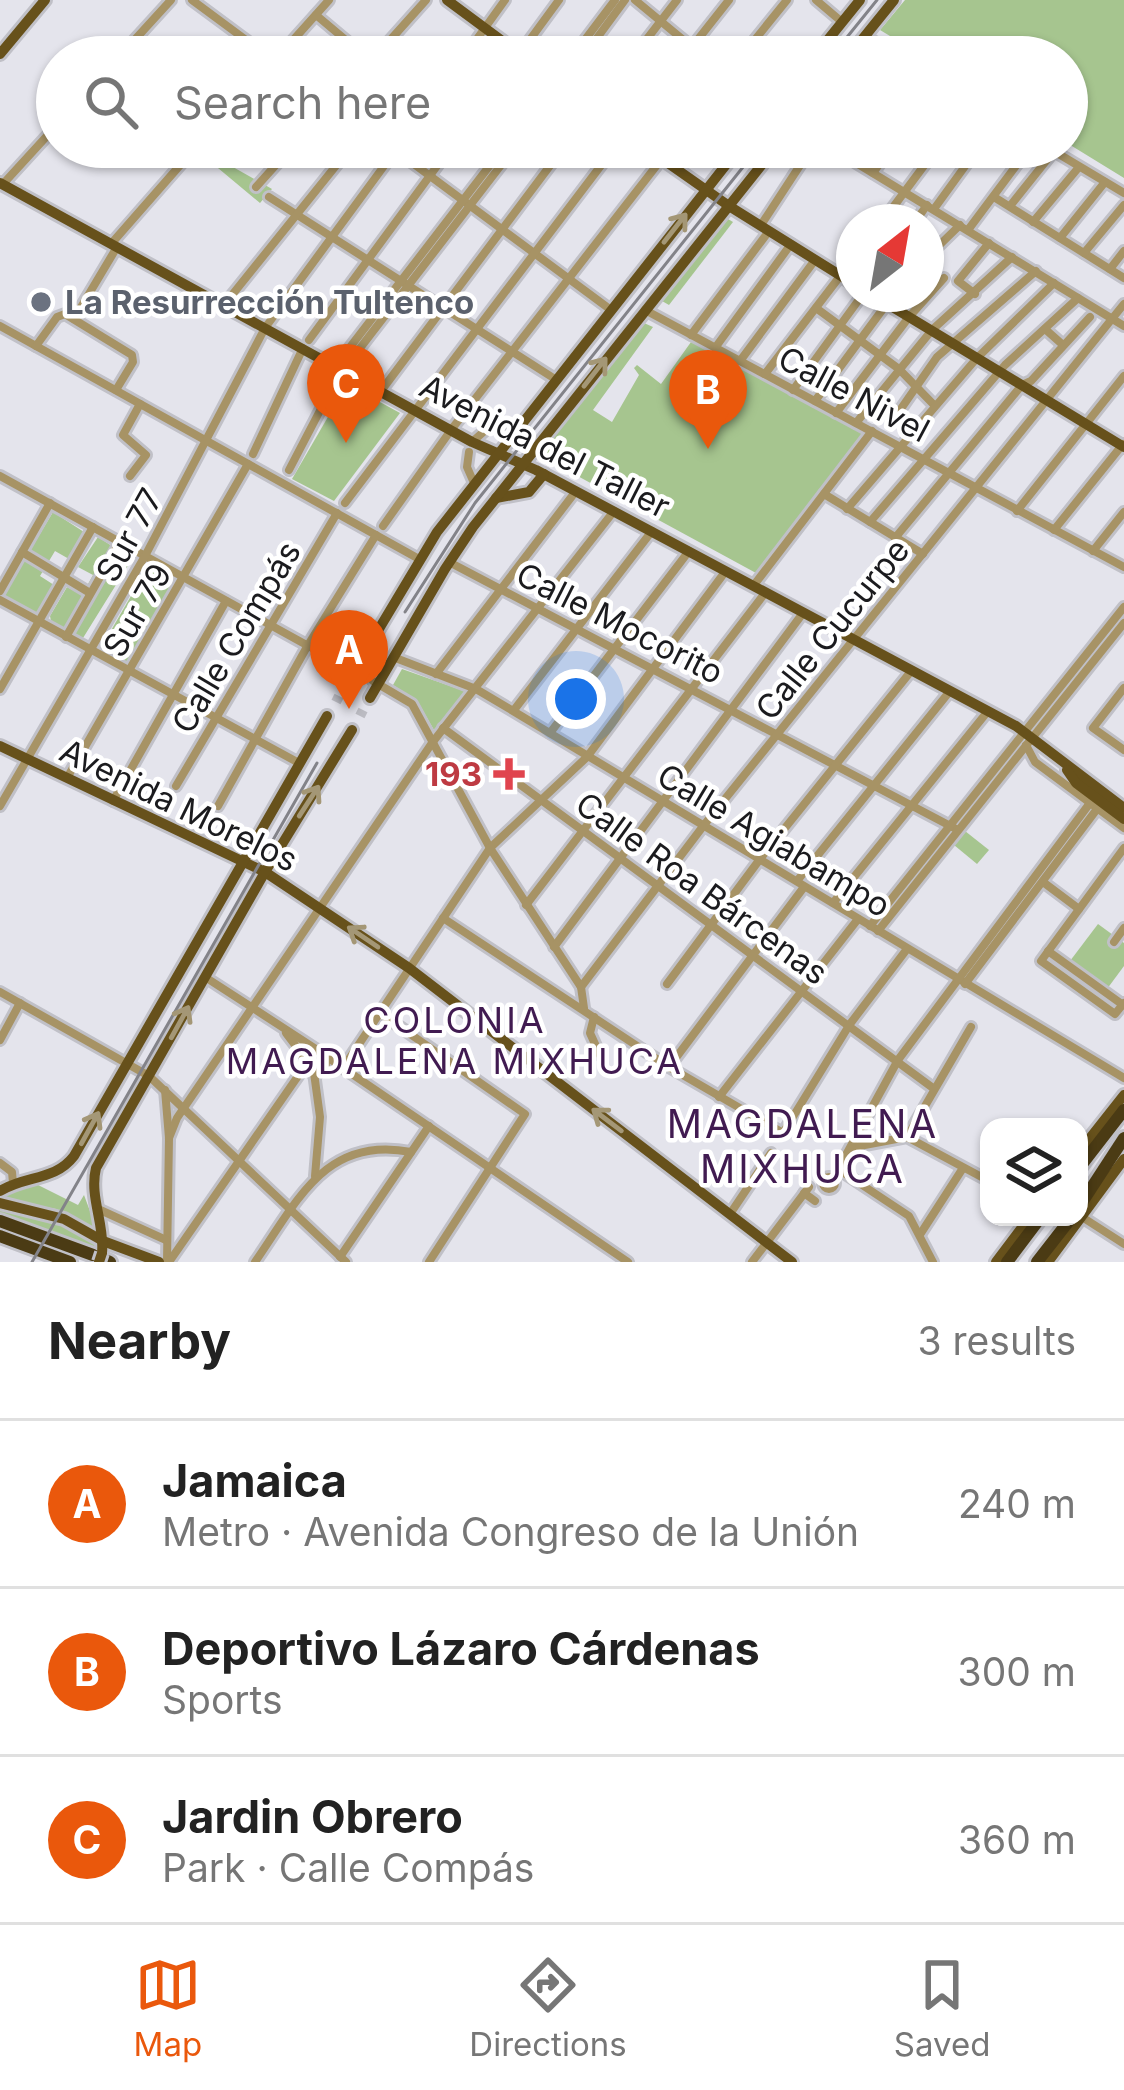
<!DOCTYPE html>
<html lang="en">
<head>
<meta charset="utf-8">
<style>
	:root { --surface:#fff; --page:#f2f2f2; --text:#222; --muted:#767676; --line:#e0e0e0; --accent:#ea580c }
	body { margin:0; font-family:Inter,sans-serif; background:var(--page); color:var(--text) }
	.controls { position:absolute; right:36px; bottom:36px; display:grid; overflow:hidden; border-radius:24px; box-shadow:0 3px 9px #0004 }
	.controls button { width:108px; height:108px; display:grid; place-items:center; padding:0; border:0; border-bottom:3px solid var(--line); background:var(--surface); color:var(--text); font:60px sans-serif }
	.compass { position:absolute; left:836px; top:204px; width:108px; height:108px; border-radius:50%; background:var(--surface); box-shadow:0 3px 9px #0004; rotate:31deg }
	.you { position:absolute; left:576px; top:699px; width:42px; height:42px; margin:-30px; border:9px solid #fff; border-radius:50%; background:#1a73e8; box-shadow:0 0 0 18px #1a73e833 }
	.badge { display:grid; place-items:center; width:78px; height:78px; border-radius:50%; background:var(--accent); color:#fff; font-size:39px; font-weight:700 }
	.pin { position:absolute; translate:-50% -99px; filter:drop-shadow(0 3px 6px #0008) }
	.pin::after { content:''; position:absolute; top:63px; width:42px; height:36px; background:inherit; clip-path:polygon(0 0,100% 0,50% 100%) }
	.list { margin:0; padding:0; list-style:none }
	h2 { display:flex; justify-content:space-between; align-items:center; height:156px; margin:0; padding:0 48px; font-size:51px }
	h2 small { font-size:39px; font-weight:400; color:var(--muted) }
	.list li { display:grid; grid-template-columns:78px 1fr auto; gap:36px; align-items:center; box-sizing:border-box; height:168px; padding:0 48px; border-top:3px solid var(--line) }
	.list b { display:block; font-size:45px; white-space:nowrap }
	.list p { margin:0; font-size:39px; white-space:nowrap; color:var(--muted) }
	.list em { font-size:39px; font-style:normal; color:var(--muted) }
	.icon { flex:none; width:66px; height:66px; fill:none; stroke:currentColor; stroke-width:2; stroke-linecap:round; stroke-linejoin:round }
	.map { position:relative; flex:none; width:1124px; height:1262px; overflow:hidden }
	.search { position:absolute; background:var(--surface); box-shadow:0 3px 9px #0004; left:36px; right:36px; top:36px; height:132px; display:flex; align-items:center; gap:30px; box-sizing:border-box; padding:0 42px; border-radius:66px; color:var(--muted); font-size:45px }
	.sheet { height:660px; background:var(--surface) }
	nav { display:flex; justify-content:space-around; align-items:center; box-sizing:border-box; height:168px; border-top:3px solid var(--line); background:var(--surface); font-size:33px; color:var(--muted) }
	nav a { display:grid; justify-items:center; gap:6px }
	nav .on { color:var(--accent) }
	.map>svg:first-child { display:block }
	.green { fill:#a6c58f }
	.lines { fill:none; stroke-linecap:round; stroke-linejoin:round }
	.major-tunnel { stroke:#bcbcc3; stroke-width:10; stroke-dasharray:10 5; stroke-linecap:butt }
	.minor-casing { stroke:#c0c0c7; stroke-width:14 }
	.major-casing { stroke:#c0c0c7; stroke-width:16 }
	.highway-casing { stroke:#c0c0c7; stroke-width:18 }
	.minor { stroke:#a79365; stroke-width:8 }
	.major { stroke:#67511b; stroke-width:10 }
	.highway { stroke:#4b3b14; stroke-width:12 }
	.rail { stroke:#838389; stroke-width:3 }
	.major-bridge-casing { stroke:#c0c0c7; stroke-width:16; stroke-linecap:butt }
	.major-bridge { stroke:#67511b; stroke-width:10 }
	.oneway { stroke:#a49776 }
	.worship-dot { fill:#6b7280; stroke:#fff; stroke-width:4.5 }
	.health-dot { fill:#e0444e; stroke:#fff; stroke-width:4.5 }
	.labels { text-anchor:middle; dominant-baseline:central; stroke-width:9; stroke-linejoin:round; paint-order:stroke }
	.worship-label { font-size:33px; font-weight:bold; fill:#5b616d; stroke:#fff; text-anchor:start }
	.street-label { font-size:33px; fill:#1b1b1e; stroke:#fff }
	.health-label { font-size:33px; font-weight:bold; fill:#be3a42; stroke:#fff; text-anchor:end }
	.neighbourhood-label { font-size:36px; letter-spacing:3px; fill:#411b51; stroke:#fff }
	.quarter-label { font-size:39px; letter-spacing:3px; fill:#411b51; stroke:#fff }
</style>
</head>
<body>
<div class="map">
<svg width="1124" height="1262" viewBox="0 0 1124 1262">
	<rect width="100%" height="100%" fill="#e4e4ec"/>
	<g class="green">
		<path d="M905,0H1124V178L1067,143V57H925L880,30Z"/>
		<path d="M206,147H216L235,162L233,167L272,189L260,203L200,153Z"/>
		<path d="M728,219L733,222L669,305L662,301Z"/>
		<path d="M644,323L653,327L593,410L612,422L639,375L634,368L637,365L661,384L691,342L863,433L756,573L539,455Z"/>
		<path d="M347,384L400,413L334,501L292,479Z"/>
		<path d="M53,512L84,532L69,559L55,551L40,576L54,585L38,613L33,614L5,599L4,594Z"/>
		<path d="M98,537L132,559L83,638L51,621L50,616L67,587L82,595L93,575L78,567Z"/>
		<path d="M152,568L172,579L173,584L127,663L102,646L146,570Z"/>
		<path d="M402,669L467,692L435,732L418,702L393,685Z"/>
		<path d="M965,831L989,850L977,864L954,845Z"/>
		<path d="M1098,924L1124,943V966L1107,989L1070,961Z"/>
		<path d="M36,1184L78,1205L84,1195L97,1230L56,1209L5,1200V1194L16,1187Z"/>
		<path d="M0,1210L51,1218L96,1245L95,1249L0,1215Z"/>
	</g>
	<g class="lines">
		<g class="major-tunnel">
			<path d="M336,702L339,696"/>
			<path d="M360,716L363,710"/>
		</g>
		<g class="minor-casing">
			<g id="minor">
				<path d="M192,0L269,57"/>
				<path d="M635,0L704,57"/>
				<path d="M816,0L842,22"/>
				<path d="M316,15L366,57"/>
				<path d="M865,36L899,57"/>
				<path d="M518,56L559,0"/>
				<path d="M119,57L171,0"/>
				<path d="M278,57L329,0"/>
				<path d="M375,57L426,0"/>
				<path d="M464,57L505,0"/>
				<path d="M572,57L615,0"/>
				<path d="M583,57L625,0"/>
				<path d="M633,57L677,0"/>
				<path d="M684,57L729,0"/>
				<path d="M741,57L787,0"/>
				<path d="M391,147L611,310"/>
				<path d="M830,147L1124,326"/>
				<path d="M1047,147L1124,193"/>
				<path d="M873,173L892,147"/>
				<path d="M3,184L57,125"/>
				<path d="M256,187L292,147"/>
				<path d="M269,197L555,379"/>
				<path d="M994,197L1124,278"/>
				<path d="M1010,206L1054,151"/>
				<path d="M934,209L979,147"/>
				<path d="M882,222L938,147"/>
				<path d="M915,222L927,205"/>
				<path d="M1033,222L1079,167"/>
				<path d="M761,225L812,147"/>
				<path d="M968,230L1030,147"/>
				<path d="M1060,238L1105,182"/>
				<path d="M111,244L196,147"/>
				<path d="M1084,253L1124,205"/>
				<path d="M926,258L960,225"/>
				<path d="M1110,269L1124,251"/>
				<path d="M975,294L958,281L989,243"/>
				<path d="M224,305L351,147"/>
				<path d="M816,308L899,369L934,405"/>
				<path d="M645,310L1124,567"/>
				<path d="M74,319L117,247"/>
				<path d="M0,326L419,559"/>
				<path d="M1045,329L1063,345"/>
				<path d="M691,335L769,231"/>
				<path d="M309,340L451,147"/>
				<path d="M36,346L57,317L65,314L132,355L133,362L116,390"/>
				<path d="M715,348L791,244"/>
				<path d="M740,361L815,260"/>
				<path d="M337,371L344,355L504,147"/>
				<path d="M765,374L854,258"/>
				<path d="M793,390L863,294"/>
				<path d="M381,391L564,147"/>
				<path d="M815,401L894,294"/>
				<path d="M836,413L909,317L944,278"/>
				<path d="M898,413L937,357L1036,271"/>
				<path d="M856,423L932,330L1012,257"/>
				<path d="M472,442L489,427L504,424"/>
				<path d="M469,452L467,467L474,483"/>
				<path d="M253,454L303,348"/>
				<path d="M289,470L337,378L515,147"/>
				<path d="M0,476L361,675"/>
				<path d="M130,476L146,455L123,435L140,404"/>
				<path d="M824,494L923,554"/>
				<path d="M345,503L615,147"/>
				<path d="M847,509L977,358L1054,283"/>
				<path d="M1017,511L1124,376"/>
				<path d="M870,522L1005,365L1078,298"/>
				<path d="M383,526L451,430L671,147"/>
				<path d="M1054,530L1123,444"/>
				<path d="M895,538L1022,385L1031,381L1090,317"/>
				<path d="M1093,551L1124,512"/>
				<path d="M22,552L90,593"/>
				<path d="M449,562L958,830"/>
				<path d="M754,585L872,431"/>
				<path d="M0,591L50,503"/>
				<path d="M0,600L299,763"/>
				<path d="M66,637L120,542"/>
				<path d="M393,657L476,689L513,711L1124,1078"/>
				<path d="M436,674L576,491"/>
				<path d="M373,681L412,704L490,848L581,987L584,1008"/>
				<path d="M1124,688L1093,728L1124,750"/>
				<path d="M0,689L93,527"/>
				<path d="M514,710L652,531"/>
				<path d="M443,728L933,1088"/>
				<path d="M550,733L689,551"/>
				<path d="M1026,745L1035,762L1124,828"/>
				<path d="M67,778L248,464"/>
				<path d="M176,786L337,513"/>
				<path d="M113,801L226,601"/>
				<path d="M0,806L145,556L265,328L398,147"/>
				<path d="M218,806L308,645L376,535"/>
				<path d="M1124,848L1041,961L1115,1014L1124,1003"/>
				<path d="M797,881L950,691"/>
				<path d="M1043,882L1079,909"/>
				<path d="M833,903L988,711"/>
				<path d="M526,905L765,593"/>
				<path d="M443,918L669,1067L783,1133L850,1024L907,949"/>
				<path d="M870,926L1124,607"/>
				<path d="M878,931L1124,623"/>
				<path d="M1114,942L1124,928"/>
				<path d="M554,947L803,613"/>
				<path d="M1048,951L1123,1005"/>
				<path d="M205,977L319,1051"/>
				<path d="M667,984L760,859L912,670"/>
				<path d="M965,984L1097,809"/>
				<path d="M581,987L704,825L1124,304"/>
				<path d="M0,992L149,1076L346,1262"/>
				<path d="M380,1013L525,1114L429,1262"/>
				<path d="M594,1017L590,1033L600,1055"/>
				<path d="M286,1033L305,1058"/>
				<path d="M0,1040L20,1003"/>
				<circle cx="315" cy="1062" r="11"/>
				<path d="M324,1055L628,1262"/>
				<path d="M669,1067L804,887"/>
				<path d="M343,1068L490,848L587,757L725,572"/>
				<path d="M314,1073L320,1117L315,1176"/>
				<path d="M165,1090L169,1138L167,1261"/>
				<path d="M719,1097L858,919"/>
				<path d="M749,1132L758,1118"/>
				<path d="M907,1137L971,1027"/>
				<path d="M169,1138L177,1118L432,743L614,511"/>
				<path d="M854,1147L907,1137L989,1181"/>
				<path d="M0,1163L12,1172L13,1183"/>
				<circle cx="829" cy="1183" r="6"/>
				<path d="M804,1193L815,1201"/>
				<path d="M98,1209L166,1240"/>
				<path d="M730,1214L771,1153"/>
				<path d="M1082,1217L1124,1244"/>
				<path d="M921,1233L963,1168"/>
				<path d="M340,1257L429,1126"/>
				<path d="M169,1262L305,1066"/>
				<path d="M255,1262C297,1202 325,1135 411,1152"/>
				<path d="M752,1262L809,1187"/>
				<path d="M933,1262L909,1216L841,1171V1164L898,1060L1090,803"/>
			</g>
		</g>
		<g class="major-casing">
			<g id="major">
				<path d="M447,0L524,57"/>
				<path d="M0,54L45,0"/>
				<path d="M814,57L860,0"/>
				<path d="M848,57L894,0"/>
				<path d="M645,147L729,206L854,284"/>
				<path d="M0,183L472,442L536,470L1016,726L1124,808"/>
				<path d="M871,294L1124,447"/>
				<path d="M496,498L529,492L544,474"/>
				<path d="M346,684L437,532L740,147"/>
				<path d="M370,698L445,569L473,527L776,147"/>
				<path d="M0,746L265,872L409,968L792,1262"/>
				<path d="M1067,770L1076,783L1124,819"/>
				<path d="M1079,1152L1124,1095"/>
				<path d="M0,1191C26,1175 55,1181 74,1156L327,716"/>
				<path d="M0,1203L64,1219L103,1241L159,1262"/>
				<path d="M102,1253C105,1224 89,1197 96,1168L265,872L352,730"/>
				<path d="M996,1262L1030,1217"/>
				<path d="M1048,1262L1124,1159"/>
			</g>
		</g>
		<g class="highway-casing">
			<g id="highway">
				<path d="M1079,1168L1124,1110"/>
				<path d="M1079,1207L1124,1138"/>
				<path d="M0,1221L93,1255"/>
				<path d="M0,1236L70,1262"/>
				<path d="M108,1261L110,1262"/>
				<path d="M1007,1262L1041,1217"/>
				<path d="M1037,1262L1072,1217"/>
			</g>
		</g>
		<use href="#minor" class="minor"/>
		<use href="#major" class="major"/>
		<use href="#highway" class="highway"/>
		<g class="rail">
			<path d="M831,57L877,0"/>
			<path d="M405,612L475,503L759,147"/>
			<path d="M32,1262L317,763"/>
		</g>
		<g class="major-bridge-casing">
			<path id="major-bridge" d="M99,1262L102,1253"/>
		</g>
		<use href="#major-bridge" class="major-bridge"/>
	</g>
	<defs><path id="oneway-shaft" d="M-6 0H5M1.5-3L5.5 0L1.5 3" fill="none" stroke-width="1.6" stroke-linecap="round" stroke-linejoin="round" transform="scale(3)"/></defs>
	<g class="oneway">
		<use href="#oneway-shaft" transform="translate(675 228) rotate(-52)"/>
		<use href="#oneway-shaft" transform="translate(595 372) rotate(-52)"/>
		<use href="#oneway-shaft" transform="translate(309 801) rotate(-57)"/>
		<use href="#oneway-shaft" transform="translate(363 937) rotate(-146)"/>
		<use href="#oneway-shaft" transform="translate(180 1022) rotate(-61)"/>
		<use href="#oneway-shaft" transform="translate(607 1120) rotate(-143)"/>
		<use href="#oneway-shaft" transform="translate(90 1128) rotate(-61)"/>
	</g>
	<circle class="worship-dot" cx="41" cy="302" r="12"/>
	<path class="health-dot" d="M503 756h12v12h12v12h-12v12h-12v-12h-12v-12h12z"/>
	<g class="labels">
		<g class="worship-label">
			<text x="65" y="302">La Resurrección Tultenco</text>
		</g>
		<g class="street-label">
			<text transform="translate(854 394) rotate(28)">Calle Nivel</text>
			<text transform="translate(545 446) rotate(27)">Avenida del Taller</text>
			<text transform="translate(129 535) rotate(-61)">Sur 77</text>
			<text transform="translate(137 610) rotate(-60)">Sur 79</text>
			<text transform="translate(620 623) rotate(27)">Calle Mocorito</text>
			<text transform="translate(832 629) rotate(-51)">Calle Cucurpe</text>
			<text transform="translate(236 637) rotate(-59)">Calle Compás</text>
			<text transform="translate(179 805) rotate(26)">Avenida Morelos</text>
			<text transform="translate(774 840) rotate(31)">Calle Agiabampo</text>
			<text transform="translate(702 888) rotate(36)">Calle Roa Bárcenas</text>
		</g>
		<g class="health-label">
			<text x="482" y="774">193</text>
		</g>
		<g class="neighbourhood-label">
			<text x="455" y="1020">COLONIA<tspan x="455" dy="41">MAGDALENA MIXHUCA</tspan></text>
		</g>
		<g class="quarter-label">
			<text x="803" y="1123">MAGDALENA<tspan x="803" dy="45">MIXHUCA</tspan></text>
		</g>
	</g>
</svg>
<div class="controls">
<button><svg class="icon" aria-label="layers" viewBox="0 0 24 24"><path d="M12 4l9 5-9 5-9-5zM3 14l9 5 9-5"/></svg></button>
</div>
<svg class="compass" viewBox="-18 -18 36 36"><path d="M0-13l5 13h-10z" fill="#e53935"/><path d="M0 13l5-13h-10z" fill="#767676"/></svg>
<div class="you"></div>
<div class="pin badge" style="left:349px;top:709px">A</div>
<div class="pin badge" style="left:708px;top:449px">B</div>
<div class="pin badge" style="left:346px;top:443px">C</div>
<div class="search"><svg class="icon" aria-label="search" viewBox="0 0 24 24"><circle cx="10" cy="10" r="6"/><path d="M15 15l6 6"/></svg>Search here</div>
</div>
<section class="sheet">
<h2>Nearby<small>3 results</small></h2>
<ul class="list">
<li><span class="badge">A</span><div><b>Jamaica</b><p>Metro · Avenida Congreso de la Unión</p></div><em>240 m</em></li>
<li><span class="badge">B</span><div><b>Deportivo Lázaro Cárdenas</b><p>Sports</p></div><em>300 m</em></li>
<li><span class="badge">C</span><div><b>Jardin Obrero</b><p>Park · Calle Compás</p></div><em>360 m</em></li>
</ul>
</section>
<nav>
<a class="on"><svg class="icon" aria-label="map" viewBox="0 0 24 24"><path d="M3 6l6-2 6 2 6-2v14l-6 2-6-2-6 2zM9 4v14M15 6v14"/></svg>Map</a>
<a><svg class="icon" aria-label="directions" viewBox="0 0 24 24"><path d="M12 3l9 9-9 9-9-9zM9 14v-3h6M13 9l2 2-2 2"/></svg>Directions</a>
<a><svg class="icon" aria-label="saved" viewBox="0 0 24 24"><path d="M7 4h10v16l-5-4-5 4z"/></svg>Saved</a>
</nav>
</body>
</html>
